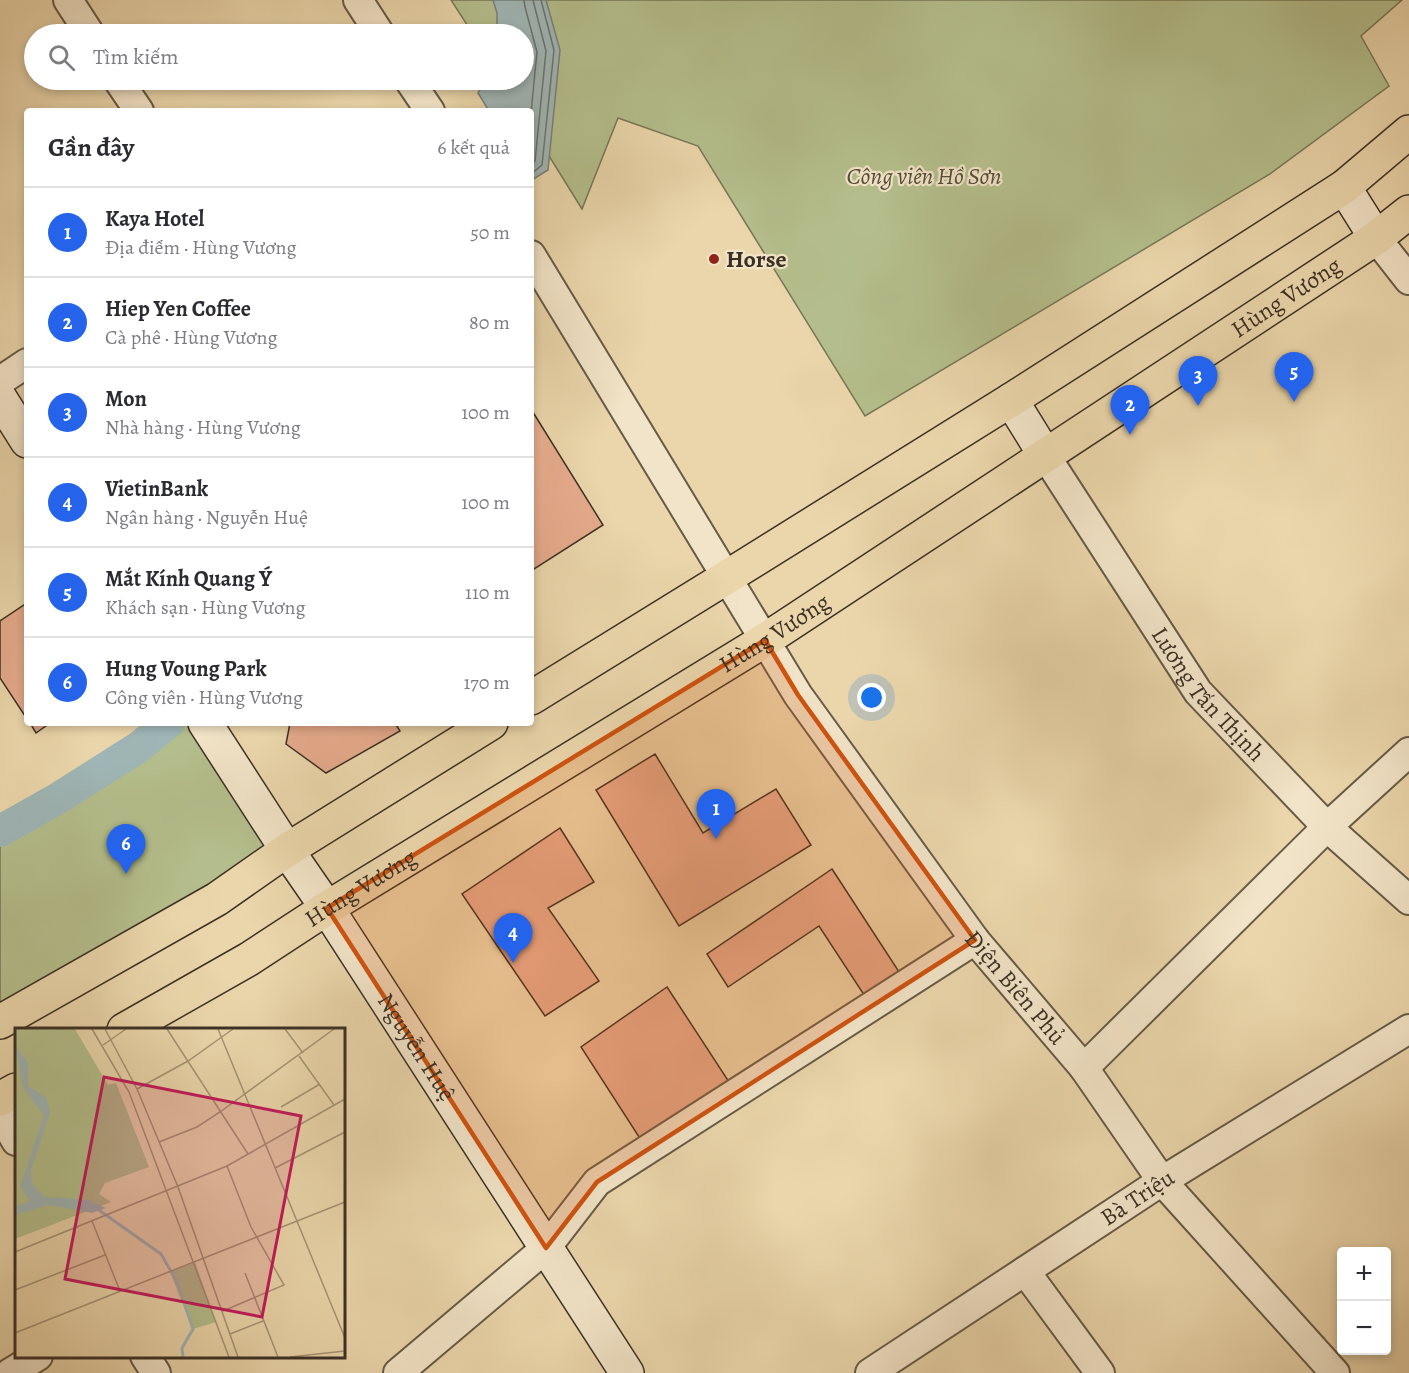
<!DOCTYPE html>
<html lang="vi">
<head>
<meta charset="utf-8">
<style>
	:root { --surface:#fff; --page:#f2f2f3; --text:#2b2b33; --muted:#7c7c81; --line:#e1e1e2; --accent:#2563eb }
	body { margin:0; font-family:Alegreya,serif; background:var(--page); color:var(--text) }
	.controls { position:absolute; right:18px; bottom:18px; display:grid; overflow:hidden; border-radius:6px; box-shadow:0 3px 9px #0003 }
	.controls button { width:54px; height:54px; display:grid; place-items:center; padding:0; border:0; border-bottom:2px solid var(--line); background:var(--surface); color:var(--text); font:30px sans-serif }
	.you { position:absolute; left:872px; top:698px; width:21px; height:21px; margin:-15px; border:4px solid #fff; border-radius:50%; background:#1a73e8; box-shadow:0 0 0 9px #1a73e833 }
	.badge { display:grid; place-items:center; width:39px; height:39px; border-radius:50%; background:var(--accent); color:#fff; font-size:20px; font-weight:700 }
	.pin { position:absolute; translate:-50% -50px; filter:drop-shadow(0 2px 3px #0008) }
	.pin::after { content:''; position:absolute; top:32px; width:21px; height:18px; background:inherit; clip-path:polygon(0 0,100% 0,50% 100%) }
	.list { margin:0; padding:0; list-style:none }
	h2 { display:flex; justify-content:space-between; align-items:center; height:78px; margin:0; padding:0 24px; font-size:26px }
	h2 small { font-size:20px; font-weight:400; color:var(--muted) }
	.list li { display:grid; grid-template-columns:39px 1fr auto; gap:18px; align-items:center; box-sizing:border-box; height:90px; padding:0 24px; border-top:2px solid var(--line) }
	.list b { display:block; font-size:22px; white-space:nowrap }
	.list p { margin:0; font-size:20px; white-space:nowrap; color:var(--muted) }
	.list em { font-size:20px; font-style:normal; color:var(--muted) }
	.icon { flex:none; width:33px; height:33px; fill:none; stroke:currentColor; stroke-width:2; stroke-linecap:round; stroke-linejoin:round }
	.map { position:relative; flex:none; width:1409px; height:1373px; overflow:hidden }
	.search { position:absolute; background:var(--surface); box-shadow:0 3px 9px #0003; left:24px; top:24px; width:510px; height:66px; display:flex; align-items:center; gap:15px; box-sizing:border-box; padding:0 21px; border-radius:33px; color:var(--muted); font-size:22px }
	.panel { position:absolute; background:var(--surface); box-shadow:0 3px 9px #0003; left:24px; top:108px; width:510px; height:618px; border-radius:6px }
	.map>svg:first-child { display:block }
	.green { fill:#b4be8c; stroke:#787759; stroke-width:1.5 }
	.water { fill:#9fb6b6; stroke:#77807c; stroke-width:1.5 }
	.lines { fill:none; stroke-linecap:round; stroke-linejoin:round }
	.shore { stroke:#6d736e; stroke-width:1.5 }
	.canal { stroke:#9fb6b6; stroke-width:32 }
	.building { fill:#e6ab8d; stroke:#3b3026; stroke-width:1.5 }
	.street-casing { stroke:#675a47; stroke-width:32 }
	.secondary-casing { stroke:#3b3026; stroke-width:36 }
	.primary-casing { stroke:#3b3026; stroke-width:36 }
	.street { stroke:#f2e4c8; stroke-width:28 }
	.secondary { stroke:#f2e4c8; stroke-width:33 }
	.primary { stroke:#ebd6ab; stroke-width:33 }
	.marked { fill:#ce5310; fill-opacity:0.2; stroke:#ce5310; stroke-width:4.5; stroke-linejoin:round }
	.poi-dot { fill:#8f2418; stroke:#f2e4c8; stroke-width:2 }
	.labels { text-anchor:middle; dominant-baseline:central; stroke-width:4.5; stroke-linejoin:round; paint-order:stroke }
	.park-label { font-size:24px; font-style:italic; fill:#534c3a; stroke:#f2e4c8 }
	.poi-label { font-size:24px; font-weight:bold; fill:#3b3026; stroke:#f2e4c8; text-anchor:start }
	.street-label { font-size:24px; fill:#3b3026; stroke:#f2e4c8 }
	.inset-river { fill:none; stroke:#9fb6b6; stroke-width:3 }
	.inset-road { fill:none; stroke:#a59476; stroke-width:1.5 }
	.view { fill:#c2185b; fill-opacity:0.15; stroke:#c2185b; stroke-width:3 }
	.inset-edge { fill:none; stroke:#3b3026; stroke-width:3 }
</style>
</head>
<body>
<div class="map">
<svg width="1409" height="1373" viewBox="0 0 1409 1373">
	<rect width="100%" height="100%" fill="#ebd6ab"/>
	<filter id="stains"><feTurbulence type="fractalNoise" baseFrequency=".00333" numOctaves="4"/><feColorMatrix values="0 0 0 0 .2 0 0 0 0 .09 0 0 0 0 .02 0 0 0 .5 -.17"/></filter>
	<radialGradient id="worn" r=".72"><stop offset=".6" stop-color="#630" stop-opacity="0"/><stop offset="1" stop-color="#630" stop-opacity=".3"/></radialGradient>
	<g class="green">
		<path d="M451,0H1402L1361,36L1389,86L1270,174L865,416L698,146L618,118L582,209L531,127V111L524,80V34H473Z"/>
		<path d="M165,723H205L287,850L0,1022V831L57,799L139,747Z"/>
	</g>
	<path class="water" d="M493,0H546L560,50L548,170L532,180L531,111H489L478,93L485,80H524V34H497V13Z"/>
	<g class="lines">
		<g class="shore">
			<path d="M524,0L525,7L537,52L531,113"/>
			<path d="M531,165L535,161L546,51L533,0"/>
			<path d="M531,174L542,165L554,50L541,0"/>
		</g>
		<path class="canal" d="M0,831L57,799L139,747L168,723"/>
	</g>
	<g class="building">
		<path d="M531,409L603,525L531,571Z"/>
		<path d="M27,603V719L0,678V621Z"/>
		<path d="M30,723H50L36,733Z"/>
		<path d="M290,723H395L400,731L326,773L286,744Z"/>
		<path d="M655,754L703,833L776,789L811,845L679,926L596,790Z"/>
		<path d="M560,828L594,882L548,908L599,981L545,1016L462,894Z"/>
		<path d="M832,869L905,981L870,1004L819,926L728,987L707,954Z"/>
		<path d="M667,987L731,1085L641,1140L581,1047Z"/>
	</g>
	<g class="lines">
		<g class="street-casing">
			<g id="street">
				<path d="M68,0L90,34"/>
				<path d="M358,0L380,34"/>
				<path d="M118,80L139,111"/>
				<path d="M409,80L430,111"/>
				<path d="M1376,238L1409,280"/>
				<path id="s1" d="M531,255L798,695L975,940L1084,1068L1162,1181L1335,1373"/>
				<path d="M0,381L27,363"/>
				<path id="s2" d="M1045,455L1198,692L1327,827L1409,900"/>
				<path d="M1084,1068L1327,827L1409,752"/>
				<path d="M0,1113L16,1141"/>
				<path d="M1025,1271L1100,1373"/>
				<path d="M145,1356L156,1373"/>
				<path d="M10,1373L38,1356"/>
				<path d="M398,1373L546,1248L597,1182L975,940"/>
				<path id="s3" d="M870,1373L1162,1181L1409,1029"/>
			</g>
		</g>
		<g class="secondary-casing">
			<g id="secondary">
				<path d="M1344,187L1376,238"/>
				<path d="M0,398L27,441"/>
				<path d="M1011,400L1045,455"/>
				<path id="s4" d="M205,723L287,850L327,908L627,1373"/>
			</g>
		</g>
		<g class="primary-casing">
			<g id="primary">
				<path d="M531,698L727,577L1011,400L1344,187L1409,132"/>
				<path d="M0,1022L217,899L287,850L491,723"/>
				<path id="s5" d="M124,1030L249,959L327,908L765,640L1376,238L1409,212"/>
				<path d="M0,1099L16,1090"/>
			</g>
		</g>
		<use href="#street" class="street"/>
		<use href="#secondary" class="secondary"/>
		<use href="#primary" class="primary"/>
	</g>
	<path class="marked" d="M765,640L798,695L975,940L597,1182L546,1248L327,908Z"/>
	<circle class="poi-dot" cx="714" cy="259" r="6"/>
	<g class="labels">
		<g class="park-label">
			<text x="924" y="176">Công viên Hồ Sơn</text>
		</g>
		<g class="poi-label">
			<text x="726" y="259">Horse</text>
		</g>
		<g class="street-label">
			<text stroke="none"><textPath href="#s5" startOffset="1374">Hùng Vương</textPath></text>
			<text stroke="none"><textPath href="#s5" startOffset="762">Hùng Vương</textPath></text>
			<text stroke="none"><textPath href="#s2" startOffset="290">Lương Tấn Thịnh</textPath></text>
			<text stroke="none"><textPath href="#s5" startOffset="276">Hùng Vương</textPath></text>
			<text stroke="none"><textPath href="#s1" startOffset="879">Điện Biên Phủ</textPath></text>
			<text stroke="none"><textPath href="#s4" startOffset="387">Nguyễn Huệ</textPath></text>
			<text stroke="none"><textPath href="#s3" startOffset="320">Bà Triệu</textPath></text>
		</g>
	</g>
	<g transform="translate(15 1028)">
		<rect width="330" height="330" fill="#ebd6ab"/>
		<path d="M0,1H60L93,57L101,55L134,139L90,155L84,166L96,174L0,211ZM180,234L201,294L178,301L155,244Z" fill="#b4be8c"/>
		<path d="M0,18L13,34V58L31,69L35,84L16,142L17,156L30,169L73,172L91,180L77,185L34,177L0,187V179L15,173L5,158L29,88L8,59Z" fill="#9fb6b6"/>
		<path class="inset-river" d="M47,171L69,174M0,180L18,174M81,180L146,226L161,252L178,301L167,320L168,329"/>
		<path class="inset-road" d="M77,1L114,64L214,329M90,1L122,61L163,159L223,329M152,1L233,126M203,1L330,310M270,1L288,25M88,17L111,1M284,28L319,77M122,61L173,33L218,1M266,79L305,56M144,114L182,99L205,84L319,1M260,140L330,104M77,193L105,263M0,224L212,138L330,71M230,245L263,329M0,262L90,227M208,283L269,257L236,199L212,138M0,305L330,174M215,306L248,293M275,329L330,323"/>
		<path class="view" d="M89,49L286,88L247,289L50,251Z"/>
		<rect width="330" height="330" class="inset-edge"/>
	</g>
	<rect width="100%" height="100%" filter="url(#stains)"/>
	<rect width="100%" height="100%" fill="url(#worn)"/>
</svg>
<div class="controls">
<button>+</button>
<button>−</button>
</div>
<div class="you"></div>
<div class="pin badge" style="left:716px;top:839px">1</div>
<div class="pin badge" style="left:1130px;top:435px">2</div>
<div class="pin badge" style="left:1198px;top:406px">3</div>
<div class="pin badge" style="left:513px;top:963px">4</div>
<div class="pin badge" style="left:1294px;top:402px">5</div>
<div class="pin badge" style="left:126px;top:874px">6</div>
<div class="search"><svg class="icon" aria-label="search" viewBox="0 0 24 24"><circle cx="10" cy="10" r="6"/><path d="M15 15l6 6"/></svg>Tìm kiếm</div>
<section class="panel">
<h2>Gần đây<small>6 kết quả</small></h2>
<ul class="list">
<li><span class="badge">1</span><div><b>Kaya Hotel</b><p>Địa điểm · Hùng Vương</p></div><em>50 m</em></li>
<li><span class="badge">2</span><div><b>Hiep Yen Coffee</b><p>Cà phê · Hùng Vương</p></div><em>80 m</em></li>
<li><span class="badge">3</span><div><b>Mon</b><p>Nhà hàng · Hùng Vương</p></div><em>100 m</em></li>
<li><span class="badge">4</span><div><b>VietinBank</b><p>Ngân hàng · Nguyễn Huệ</p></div><em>100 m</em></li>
<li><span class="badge">5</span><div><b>Mắt Kính Quang Ý</b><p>Khách sạn · Hùng Vương</p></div><em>110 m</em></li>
<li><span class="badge">6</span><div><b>Hung Voung Park</b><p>Công viên · Hùng Vương</p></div><em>170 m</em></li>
</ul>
</section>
</div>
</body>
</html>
